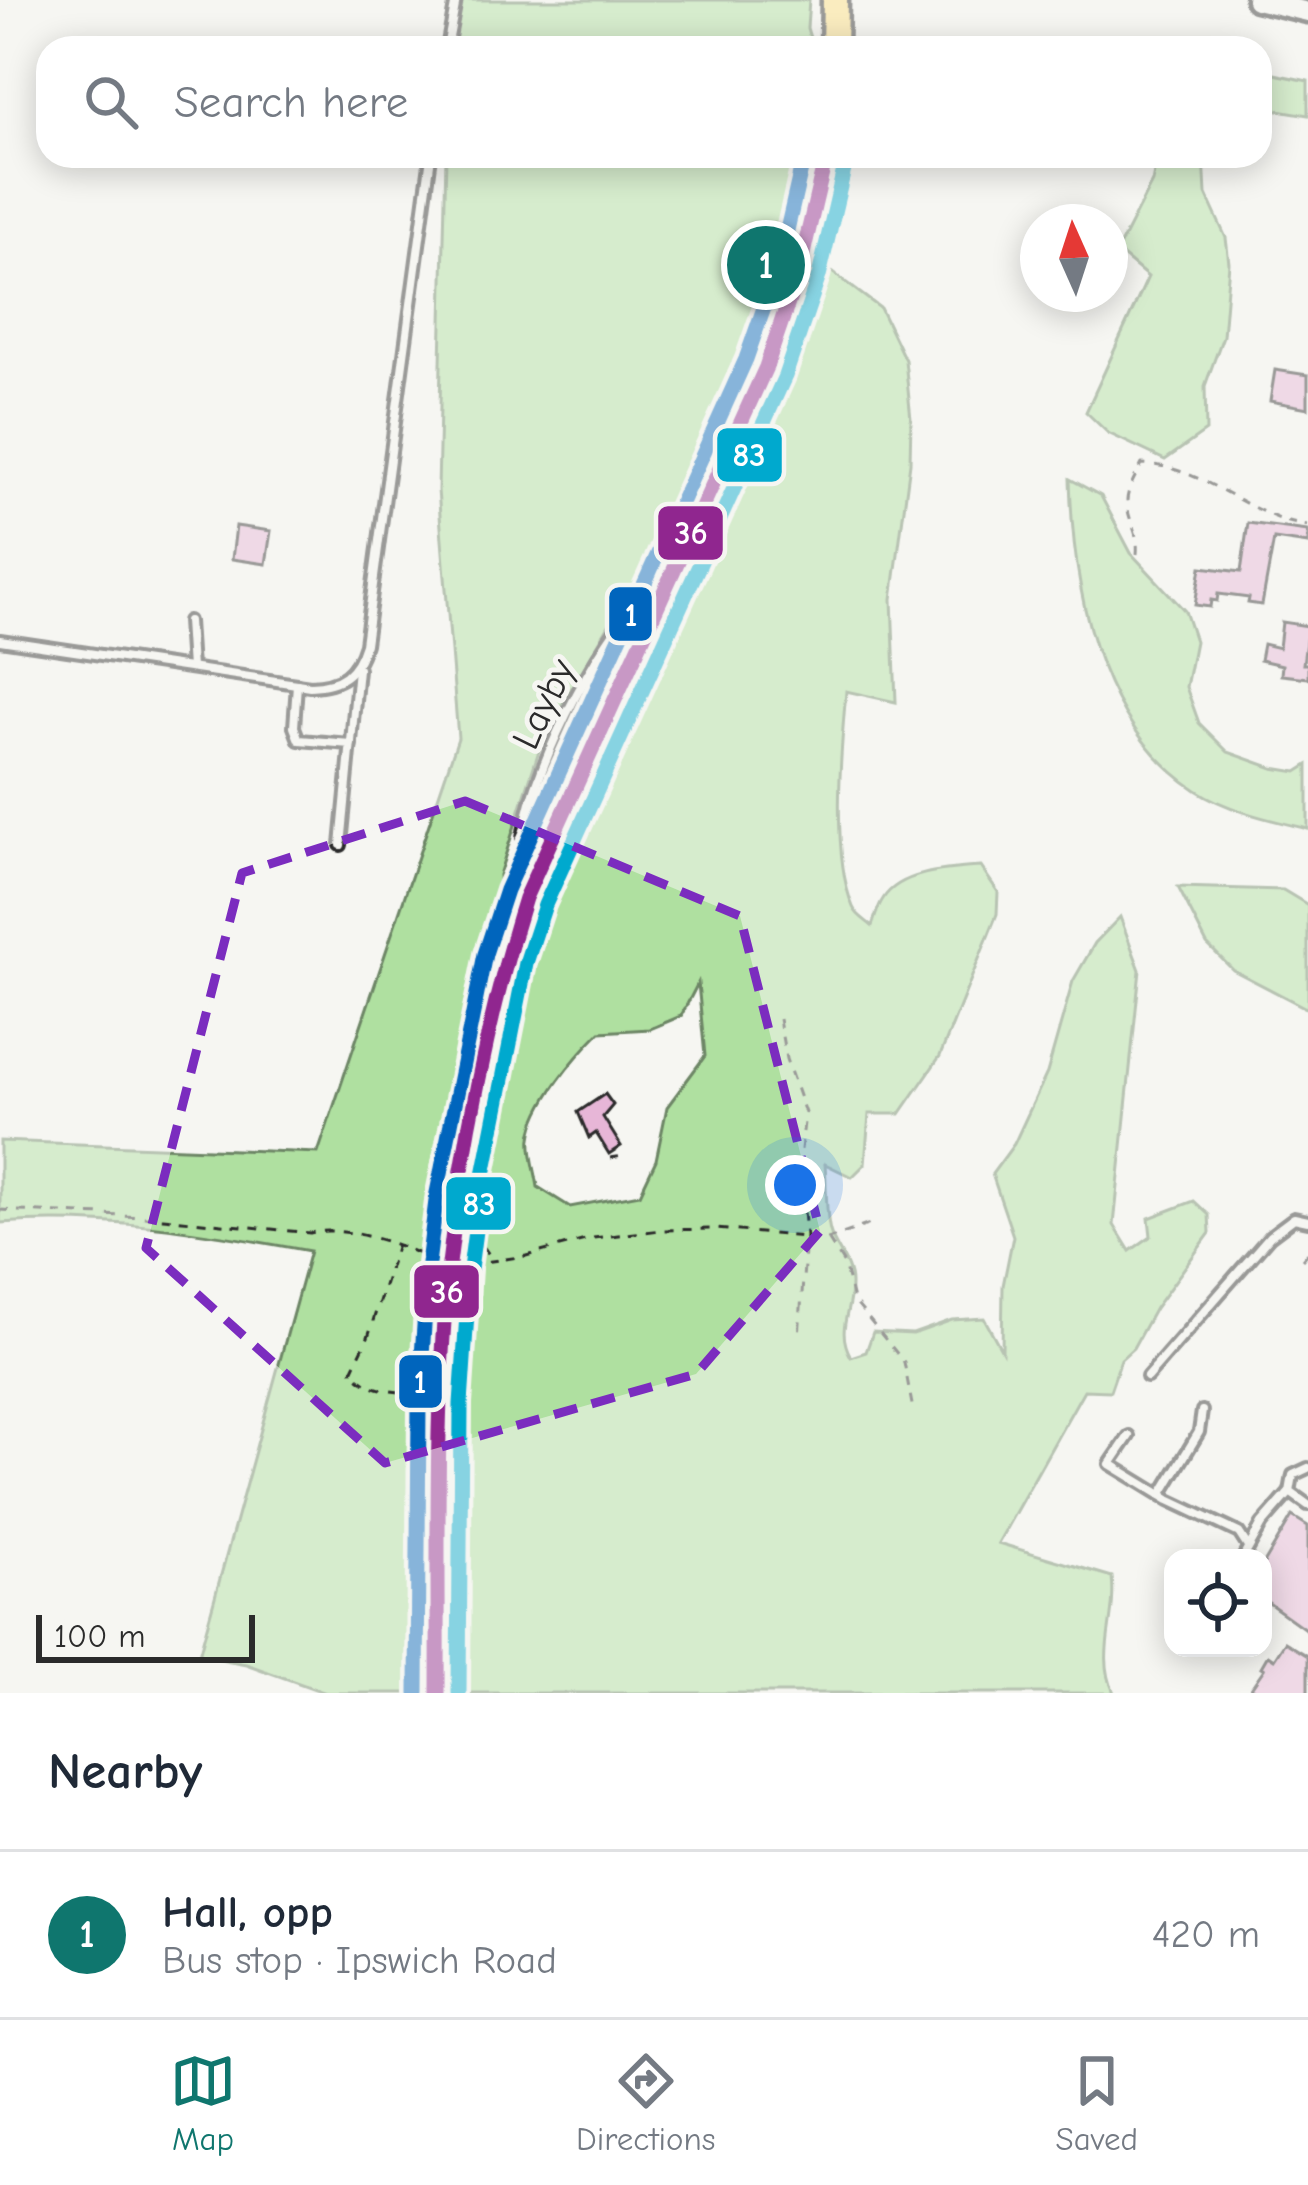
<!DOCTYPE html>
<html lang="en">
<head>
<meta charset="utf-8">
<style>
	:root { --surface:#fff; --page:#f2f2f3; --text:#1f2937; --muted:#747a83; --line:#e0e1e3; --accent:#0f766e }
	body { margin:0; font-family:"Comic Neue",sans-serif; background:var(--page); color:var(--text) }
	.controls { position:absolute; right:36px; bottom:36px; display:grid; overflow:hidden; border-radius:24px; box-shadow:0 6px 30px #0003 }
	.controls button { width:108px; height:108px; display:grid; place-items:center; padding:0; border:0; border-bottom:3px solid var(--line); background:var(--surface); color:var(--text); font:60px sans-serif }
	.compass { position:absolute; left:1020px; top:204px; width:108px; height:108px; border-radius:50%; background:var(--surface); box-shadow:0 6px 30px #0003; rotate:357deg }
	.scale { position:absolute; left:36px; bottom:30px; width:219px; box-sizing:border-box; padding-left:12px; border:6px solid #2b2b2b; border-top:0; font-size:33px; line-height:42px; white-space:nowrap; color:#2b2b2b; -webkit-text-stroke:9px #f6f6f2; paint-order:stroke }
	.you { position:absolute; left:795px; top:1185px; width:42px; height:42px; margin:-30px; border:9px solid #fff; border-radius:50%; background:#1a73e8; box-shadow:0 0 0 18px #1a73e833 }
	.badge { display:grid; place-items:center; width:78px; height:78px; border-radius:50%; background:var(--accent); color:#fff; font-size:39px; font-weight:700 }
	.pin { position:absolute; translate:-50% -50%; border:6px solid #fff; box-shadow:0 3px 12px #0006 }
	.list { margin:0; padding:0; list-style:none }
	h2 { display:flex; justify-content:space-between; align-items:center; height:156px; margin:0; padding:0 48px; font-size:51px }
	h2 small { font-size:39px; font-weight:400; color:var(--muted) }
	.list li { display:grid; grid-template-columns:78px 1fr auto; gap:36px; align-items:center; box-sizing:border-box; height:168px; padding:0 48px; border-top:3px solid var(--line) }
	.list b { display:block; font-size:45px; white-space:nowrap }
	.list p { margin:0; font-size:39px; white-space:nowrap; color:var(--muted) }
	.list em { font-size:39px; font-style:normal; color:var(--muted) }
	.icon { flex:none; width:66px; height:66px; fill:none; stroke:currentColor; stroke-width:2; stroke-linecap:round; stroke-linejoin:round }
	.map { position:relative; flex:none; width:1308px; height:1693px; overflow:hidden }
	.search { position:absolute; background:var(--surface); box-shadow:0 6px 30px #0003; left:36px; right:36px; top:36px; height:132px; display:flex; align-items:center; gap:30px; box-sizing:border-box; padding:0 42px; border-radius:36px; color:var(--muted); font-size:45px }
	.sheet { height:324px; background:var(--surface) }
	nav { display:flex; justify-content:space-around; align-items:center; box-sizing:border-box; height:168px; border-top:3px solid var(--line); background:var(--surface); font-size:33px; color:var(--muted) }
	nav a { display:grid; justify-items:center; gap:6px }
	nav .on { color:var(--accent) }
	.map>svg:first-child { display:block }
	.green { fill:#afe0a0; stroke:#6d8666; stroke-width:3; fill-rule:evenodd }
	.building { fill:#e7b6d7; stroke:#2b2b2b; stroke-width:3 }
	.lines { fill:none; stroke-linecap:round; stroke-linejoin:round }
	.service-casing { stroke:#2b2b2b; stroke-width:16 }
	.tertiary-casing { stroke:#2b2b2b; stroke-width:27 }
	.trunk-casing { stroke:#2b2b2b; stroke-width:33 }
	.path { stroke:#2b2b2b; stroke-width:3; stroke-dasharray:9 9; stroke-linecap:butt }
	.service { stroke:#f6f6f2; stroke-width:8 }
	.tertiary { stroke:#f6f6f2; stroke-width:18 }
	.trunk { stroke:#ffdf80; stroke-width:24 }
	.bus-1-casing { stroke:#f6f6f2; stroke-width:24 }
	.bus-2-casing { stroke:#f6f6f2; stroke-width:24 }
	.bus-3-casing { stroke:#f6f6f2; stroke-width:24 }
	.bus-1 { stroke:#90268f; stroke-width:15 }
	.bus-2 { stroke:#00a9ce; stroke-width:15 }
	.bus-3 { stroke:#0065bd; stroke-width:15 }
	.marked { fill:none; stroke:#7b2cbf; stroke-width:9; stroke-dasharray:24 15; stroke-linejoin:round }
	.labels { text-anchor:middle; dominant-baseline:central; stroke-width:10; stroke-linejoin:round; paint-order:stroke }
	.street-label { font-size:39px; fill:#2b2b2b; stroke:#f6f6f2 }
	.line-badge { stroke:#f6f6f2; stroke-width:4.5 }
	.badge-label { font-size:33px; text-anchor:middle; font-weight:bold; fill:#fff }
</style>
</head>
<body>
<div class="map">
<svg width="1308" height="1693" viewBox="0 0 1308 1693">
	<rect width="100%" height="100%" fill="#f6f6f2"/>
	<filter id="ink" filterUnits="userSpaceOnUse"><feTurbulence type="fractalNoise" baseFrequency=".00833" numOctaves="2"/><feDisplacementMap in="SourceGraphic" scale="24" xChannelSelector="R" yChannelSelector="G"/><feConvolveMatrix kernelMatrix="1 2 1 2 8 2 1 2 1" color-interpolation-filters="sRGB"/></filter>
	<g filter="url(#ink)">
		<g class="green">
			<path d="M456,0H809L807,28L813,48H448Z"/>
			<path d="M1260,71L1308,81V115L1260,107Z"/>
			<path d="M446,156H814L787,271L754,367L669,560L625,598L544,735L499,875L502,941L432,1385L429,1388L424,1693H326L246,1664L199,1655L310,1251C207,1232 104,1215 0,1223V1141L318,1153L458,738L438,490Z"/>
			<path d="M1157,156H1204L1206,194L1226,238L1229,263L1223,336L1205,386L1206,431L1165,460L1108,433L1086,412L1148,277L1117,251L1152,182Z"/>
			<path d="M832,272L880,308L905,360L911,419L910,463L892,599L896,702L846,691C841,748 831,855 853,907C856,915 865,920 872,926C875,918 878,906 883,899C900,871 951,869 981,867L998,892L997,914L940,1056L900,1114H869L865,1164L852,1177L825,1164C827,1185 825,1210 830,1231C835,1249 851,1263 851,1283C852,1312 835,1329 851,1357L866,1352L873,1332L913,1334L952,1320L984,1318L1002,1351L1003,1286L1013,1236L992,1174L1014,1144L1047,1073L1073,981L1095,943L1120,917L1140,970L1114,1225L1130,1251L1151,1236L1149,1218L1194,1201L1209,1215L1210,1233L1155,1308L1133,1348L1121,1359L1110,1391L1084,1390L998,1543L1112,1577C1117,1621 1096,1652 1114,1693H461L456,1271L517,942L807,275ZM698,983L705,1056L667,1107L656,1160L640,1194L570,1207L538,1187C536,1172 529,1152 531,1138C535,1103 576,1056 600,1032L650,1029L681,1016Z"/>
			<path d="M1070,479L1101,496L1131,553L1185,611L1195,641L1186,687L1199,723L1228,752L1273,768L1297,772L1308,765V829C1271,820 1228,811 1196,790C1097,724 1073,590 1070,479Z"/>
			<path d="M1178,887L1283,890L1308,905V1009L1233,970L1207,944Z"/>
		</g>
		<g class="building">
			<path d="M1275,370L1308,375V408L1270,401Z"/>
			<path d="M1248,523L1308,531V544L1274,539L1262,605L1248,603L1249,598L1218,594L1217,601L1211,600L1210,607L1195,605L1201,567L1241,572Z"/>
			<path d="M236,526L271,531L266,564L232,559Z"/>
			<path d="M1282,622L1308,626L1303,664H1308V678L1281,675L1282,665L1260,660L1263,644L1279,648Z"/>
			<path d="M605,1094L613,1105L603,1117L621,1146L609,1154L596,1133L589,1138L578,1112Z"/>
			<path d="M1292,1516L1308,1526V1631L1263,1599V1565Z"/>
			<path d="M1285,1642L1308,1656V1693H1260L1251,1688L1264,1669L1261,1667L1268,1655L1274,1659Z"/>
		</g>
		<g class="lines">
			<g class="service-casing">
				<g id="service">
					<path d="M447,48L456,0"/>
					<path d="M188,621L191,668"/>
					<path d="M0,640L310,686C341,685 356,674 365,644L431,156"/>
					<path d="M297,684L294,727L299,740L351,744"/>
					<path d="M341,845L358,669"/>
					<path d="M525,879C524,864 521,847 524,832C536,760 605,625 660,578"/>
					<path d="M1147,1377L1270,1236L1294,1218L1308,1221"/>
					<path d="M1129,1436L1110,1464L1169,1500L1239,1533L1248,1547"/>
					<path d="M1308,1468L1293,1475L1290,1492L1308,1505"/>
					<path d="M1161,1495L1199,1432L1202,1411"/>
					<path d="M1243,1558L1262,1524L1290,1492"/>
				</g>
			</g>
			<g class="tertiary-casing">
				<path id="tertiary" d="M1256,0L1308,12"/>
			</g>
			<g class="trunk-casing">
				<g id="trunk">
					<path d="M834,48L835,0"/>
					<path d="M438,1693L440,1403L449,1267L458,1197L506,958L525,898L562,814L766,367L799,271L826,156"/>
				</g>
			</g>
			<g class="path">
				<path d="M1137,554C1139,531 1129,524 1127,504C1126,490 1136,476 1142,464C1205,466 1251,519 1308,526"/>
				<path d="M779,1019L786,1059L805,1113L800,1159L806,1236L799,1337"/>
				<path d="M610,1158L623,1156"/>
				<path d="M0,1210L163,1218L310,1233C341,1225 403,1243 430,1260"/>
				<path d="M829,1240L844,1264L853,1300L904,1362L913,1410"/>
				<path d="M397,1244L368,1337L352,1371C370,1393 397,1392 423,1393"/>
				<path d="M483,1246L492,1259"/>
				<path d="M1302,1260L1308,1253"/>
				<path d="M470,1264L526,1256L593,1238L661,1230L716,1229L828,1239L870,1224"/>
			</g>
			<use href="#service" class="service"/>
			<use href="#tertiary" class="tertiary"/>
			<use href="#trunk" class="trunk"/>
			<g class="bus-1-casing">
				<path id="bus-1" d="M438,1693C439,1550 434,1406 449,1264C462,1148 490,1009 525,898L766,367L799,271L826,156"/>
			</g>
			<g class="bus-2-casing">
				<path id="bus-2" d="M459,1693L461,1404L470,1269L479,1200L526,963L545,905L785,376L819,276L846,161"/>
			</g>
			<g class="bus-3-casing">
				<path id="bus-3" d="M417,1693L419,1403L428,1264L437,1193L485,954L506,890L746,359L779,265L804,156"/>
			</g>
			<use href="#bus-1" class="bus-1"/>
			<use href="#bus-2" class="bus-2"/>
			<use href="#bus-3" class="bus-3"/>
		</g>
	</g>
	<path d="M0 0H1308V1693H0ZM465,801L740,916L820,1231L696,1374L385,1463L146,1248L242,873Z" fill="#f6f6f2" fill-opacity=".55" fill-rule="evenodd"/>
	<path class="marked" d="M465,801L740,916L820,1231L696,1374L385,1463L146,1248L242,873Z"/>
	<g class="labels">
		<g class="street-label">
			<text transform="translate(544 704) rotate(-64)">Layby</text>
		</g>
	</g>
	<g class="line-badge">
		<rect x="715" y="426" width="69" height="58" rx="12" fill="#00a9ce"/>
		<rect x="656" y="504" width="69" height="58" rx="12" fill="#90268f"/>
		<rect x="607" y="585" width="47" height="58" rx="12" fill="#0065bd"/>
		<rect x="444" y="1175" width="69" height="57" rx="12" fill="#00a9ce"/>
		<rect x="412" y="1263" width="69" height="57" rx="12" fill="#90268f"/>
		<rect x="397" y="1353" width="47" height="57" rx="12" fill="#0065bd"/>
	</g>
	<g class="badge-label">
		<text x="749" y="466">83</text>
		<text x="691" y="544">36</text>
		<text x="631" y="626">1</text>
		<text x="479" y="1215">83</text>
		<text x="447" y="1303">36</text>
		<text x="420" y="1393">1</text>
	</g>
</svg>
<div class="controls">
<button><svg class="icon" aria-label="locate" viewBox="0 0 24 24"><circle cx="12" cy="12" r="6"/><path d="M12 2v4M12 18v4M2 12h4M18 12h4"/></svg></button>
</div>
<svg class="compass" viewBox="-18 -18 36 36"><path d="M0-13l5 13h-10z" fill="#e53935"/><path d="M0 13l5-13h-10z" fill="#747a83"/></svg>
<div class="scale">100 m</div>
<div class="you"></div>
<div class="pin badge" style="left:766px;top:265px">1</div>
<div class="search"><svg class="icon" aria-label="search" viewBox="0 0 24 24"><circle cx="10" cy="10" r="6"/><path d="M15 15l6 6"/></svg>Search here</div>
</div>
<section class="sheet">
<h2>Nearby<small></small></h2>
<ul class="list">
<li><span class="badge">1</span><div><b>Hall, opp</b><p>Bus stop · Ipswich Road</p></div><em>420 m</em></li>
</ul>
</section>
<nav>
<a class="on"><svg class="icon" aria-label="map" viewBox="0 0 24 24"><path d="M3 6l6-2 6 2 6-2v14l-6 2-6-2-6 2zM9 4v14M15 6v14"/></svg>Map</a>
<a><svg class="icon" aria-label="directions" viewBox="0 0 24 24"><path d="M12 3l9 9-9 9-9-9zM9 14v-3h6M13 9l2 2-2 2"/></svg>Directions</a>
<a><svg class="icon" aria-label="saved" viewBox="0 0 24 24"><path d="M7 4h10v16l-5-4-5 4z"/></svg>Saved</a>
</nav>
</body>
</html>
